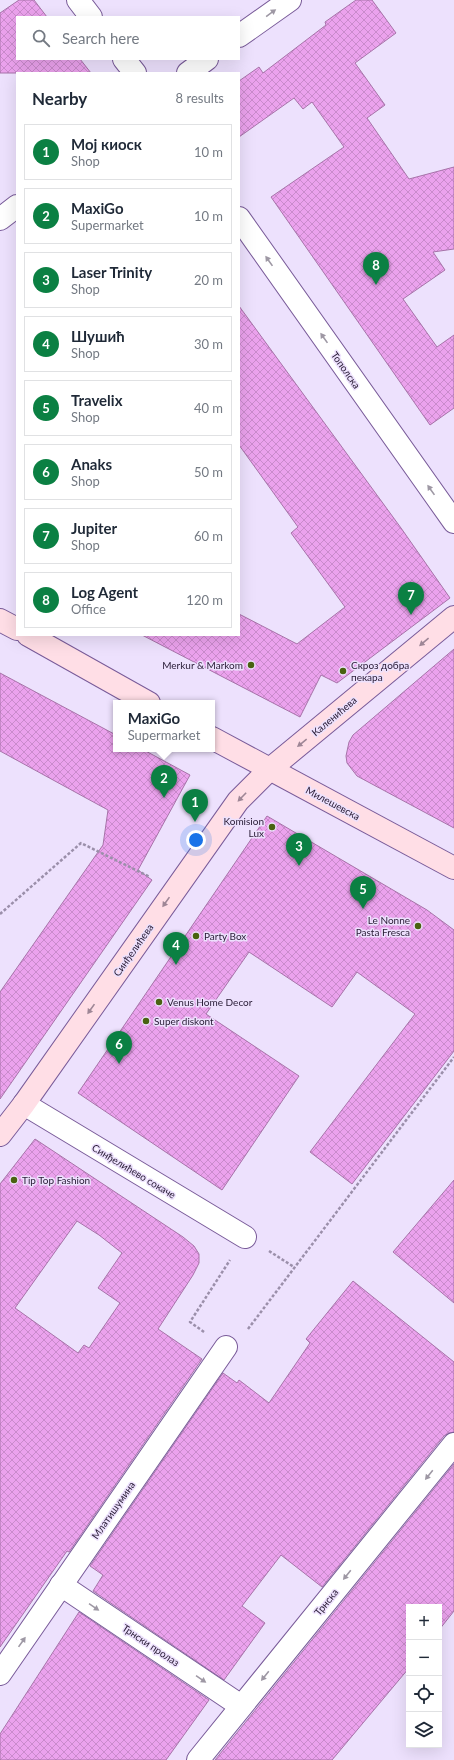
<!DOCTYPE html>
<html lang="en">
<head>
<meta charset="utf-8">
<style>
	:root { --surface:#fff; --page:#f2f2f3; --text:#1f2937; --muted:#747a83; --line:#e0e1e3; --accent:#0b8043 }
	body { margin:0; font-family:Lato,sans-serif; background:var(--page); color:var(--text) }
	.controls { position:absolute; right:12px; bottom:12px; display:grid; overflow:hidden; border-radius:0px; box-shadow:0 4px 16px #0002 }
	.controls button { width:36px; height:36px; display:grid; place-items:center; padding:0; border:0; border-bottom:1px solid var(--line); background:var(--surface); color:var(--text); font:20px sans-serif }
	.you { position:absolute; left:196px; top:840px; width:14px; height:14px; margin:-10px; border:3px solid #fff; border-radius:50%; background:#1a73e8; box-shadow:0 0 0 6px #1a73e833 }
	.badge { display:grid; place-items:center; width:26px; height:26px; border-radius:50%; background:var(--accent); color:#fff; font-size:13px; font-weight:700 }
	.pin { position:absolute; translate:-50% -33px; filter:drop-shadow(0 1px 2px #0008) }
	.pin::after { content:''; position:absolute; top:21px; width:14px; height:12px; background:inherit; clip-path:polygon(0 0,100% 0,50% 100%) }
	.popup { position:absolute; left:113px; top:700px; width:102px; height:52px; box-sizing:border-box; display:grid; place-content:center; border-radius:0px; background:var(--surface); filter:drop-shadow(0 1px 3px #0005); font-size:13px; white-space:nowrap; color:var(--muted) }
	.popup b { font-size:15px; color:var(--text) }
	.popup::after { content:''; position:absolute; left:50%; top:100%; margin-left:-8px; border:8px solid transparent; border-top-color:var(--surface) }
	.list { margin:0; padding:0; list-style:none }
	h2 { display:flex; justify-content:space-between; align-items:center; height:52px; margin:0; padding:0 16px; font-size:17px }
	h2 small { font-size:13px; font-weight:400; color:var(--muted) }
	.list li { display:grid; grid-template-columns:26px 1fr auto; gap:12px; align-items:center; box-sizing:border-box; height:56px; margin:0 8px 8px; padding:0 8px; border:1px solid var(--line); border-radius:0px }
	.list b { display:block; font-size:15px; white-space:nowrap }
	.list p { margin:0; font-size:13px; white-space:nowrap; color:var(--muted) }
	.list em { font-size:13px; font-style:normal; color:var(--muted) }
	.icon { flex:none; width:22px; height:22px; fill:none; stroke:currentColor; stroke-width:2; stroke-linecap:round; stroke-linejoin:round }
	.map { position:relative; flex:none; width:454px; height:1760px; overflow:hidden }
	.search { position:absolute; background:var(--surface); box-shadow:0 4px 16px #0002; left:16px; top:16px; width:224px; height:44px; display:flex; align-items:center; gap:10px; box-sizing:border-box; padding:0 14px; border-radius:0px; color:var(--muted); font-size:15px }
	.panel { position:absolute; background:var(--surface); box-shadow:0 4px 16px #0002; left:16px; top:72px; width:224px; height:564px; border-radius:0px }
	.map>svg:first-child { display:block }
	.building { fill:url(#building-cross-hatch); stroke:#a773a9; fill-rule:evenodd }
	.lines { fill:none; stroke-linecap:round; stroke-linejoin:round }
	.street-casing { stroke:#795b99; stroke-width:24 }
	.secondary-casing { stroke:#795b99; stroke-width:24 }
	.path { stroke:#9b8faa; stroke-width:2.5; stroke-dasharray:3 2; stroke-linecap:butt }
	.street { stroke:#fff; stroke-width:22 }
	.secondary { stroke:#ffdee6; stroke-width:22 }
	.oneway { fill:#9e98a4 }
	.oneway2 { fill:#9e8696 }
	.poi-dot { fill:#496210; stroke:#ede1fd; stroke-width:1.5 }
	.labels { text-anchor:middle; dominant-baseline:central; stroke-width:3; stroke-linejoin:round; paint-order:stroke }
	.street-label { font-size:10px; fill:#271a34; stroke:#ede1fd }
	.poi-label { font-size:10px; fill:#271a34; stroke:#ede1fd; text-anchor:start }
</style>
</head>
<body>
<div class="map">
<svg width="454" height="1760" viewBox="0 0 454 1760">
	<defs>
		<pattern id="building-cross-hatch" width="8" height="8" patternUnits="userSpaceOnUse"><rect width="8" height="8" fill="#eba2ed"/><path d="M0 0l8 8M0 8l8-8" fill="none" stroke="#ca8bcc"/></pattern>
	</defs>
	<rect width="100%" height="100%" fill="#ede1fd"/>
	<g class="building">
		<path d="M19,0H34L47,17H17V59H80L91,73H0V13Z"/>
		<path d="M356,0H372L396,33L355,63L385,105L367,118L409,179L454,167V249L433,252L445,270L403,299L437,347L454,335V408L430,425L271,197L344,147L312,102L303,109L294,98L239,137V81L259,67L263,73L326,25L325,22Z"/>
		<path d="M239,306L401,528L450,598L337,683L321,675L300,717L142,635H239V614L297,644L345,607L291,533L298,527L239,445Z"/>
		<path d="M454,649V828L357,776L347,763L346,756L349,742L353,735Z"/>
		<path d="M0,673L116,735V749H142L190,775L138,870L152,880L0,1099V992L103,845L108,810L0,751Z"/>
		<path d="M267,816L427,910L454,930V1051L352,1184L310,1152L415,1014L357,972L332,1007L249,952L206,1014L299,1076L222,1190L78,1093Z"/>
		<path d="M35,1139L183,1237L194,1246L199,1254V1263L193,1275L158,1329L202,1359L69,1552L67,1551L0,1647V1184ZM77,1221L99,1235L122,1253L98,1288L120,1303L89,1348L84,1345L78,1353L15,1308Z"/>
		<path d="M454,1180V1303L393,1252Z"/>
		<path d="M353,1281L454,1362V1432L449,1433L444,1436L322,1587L281,1555L242,1606L265,1623L224,1680L93,1591L103,1575L90,1566L223,1373L237,1383L239,1380L269,1403L310,1343L306,1339Z"/>
		<path d="M454,1464V1611L439,1630V1607H409V1668L332,1760H215Z"/>
		<path d="M79,1612L209,1700L166,1760H0V1734Z"/>
	</g>
	<g class="lines">
		<g class="street-casing">
			<g id="street">
				<path d="M78,0L91,17"/>
				<path d="M239,36L290,0"/>
				<path d="M124,59L135,73"/>
				<path d="M188,73L207,59"/>
				<path d="M239,218L454,522"/>
				<path d="M0,219L17,206"/>
				<path d="M24,1104L245,1237"/>
				<path d="M61,1585L241,1706"/>
				<path d="M0,1674L226,1347"/>
				<path d="M198,1760L454,1444"/>
			</g>
		</g>
		<g class="secondary-casing">
			<g id="secondary">
				<path d="M0,620L17,629"/>
				<path d="M28,635L149,703"/>
				<path d="M212,738L454,868"/>
				<path d="M0,1135L24,1104L238,801L270,769L454,617"/>
			</g>
		</g>
		<g class="path">
			<path d="M0,914L81,843L150,877"/>
			<path d="M269,1251L294,1267"/>
			<path d="M248,1329L454,1057"/>
			<path d="M204,1332L190,1322L230,1260"/>
		</g>
		<use href="#street" class="street"/>
		<use href="#secondary" class="secondary"/>
	</g>
	<defs><path id="oneway-solid" d="M-6-.8H1V-3.2L6.5 0L1 3.2V.8H-6Z"/></defs>
	<g class="oneway">
		<use href="#oneway-solid" transform="translate(271 13) rotate(-36)"/>
		<use href="#oneway-solid" transform="translate(269 261) rotate(-125)"/>
		<use href="#oneway-solid" transform="translate(324 338) rotate(-125)"/>
		<use href="#oneway-solid" transform="translate(431 490) rotate(-125)"/>
		<use href="#oneway-solid" transform="translate(429 1475) rotate(129)"/>
		<use href="#oneway-solid" transform="translate(347 1575) rotate(129)"/>
		<use href="#oneway-solid" transform="translate(94 1607) rotate(34)"/>
		<use href="#oneway-solid" transform="translate(22 1642) rotate(-55)"/>
		<use href="#oneway-solid" transform="translate(265 1676) rotate(129)"/>
		<use href="#oneway-solid" transform="translate(201 1679) rotate(34)"/>
	</g>
	<g class="oneway2">
		<use href="#oneway-solid" transform="translate(424 642) rotate(140)"/>
		<use href="#oneway-solid" transform="translate(302 743) rotate(141)"/>
		<use href="#oneway-solid" transform="translate(242 797) rotate(134)"/>
		<use href="#oneway-solid" transform="translate(166 902) rotate(125)"/>
		<use href="#oneway-solid" transform="translate(91 1009) rotate(125)"/>
	</g>
	<g class="poi-dot">
		<circle cx="251" cy="665" r="4"/>
		<circle cx="343" cy="671" r="4"/>
		<circle cx="272" cy="827" r="4"/>
		<circle cx="418" cy="926" r="4"/>
		<circle cx="196" cy="936" r="4"/>
		<circle cx="159" cy="1002" r="4"/>
		<circle cx="146" cy="1021" r="4"/>
		<circle cx="14" cy="1180" r="4"/>
	</g>
	<g class="labels">
		<g class="street-label">
			<text transform="translate(346 370) rotate(55)">Тополска</text>
			<text transform="translate(334 716) rotate(-40)">Каленићева</text>
			<text transform="translate(333 803) rotate(28)">Милешевска</text>
			<text transform="translate(133 950) rotate(-55)">Синђелићева</text>
			<text transform="translate(134 1171) rotate(31)">Синђелићево сокаче</text>
			<text transform="translate(113 1510) rotate(-55)">Млатишумина</text>
			<text transform="translate(326 1602) rotate(-51)">Трнска</text>
			<text transform="translate(151 1645) rotate(34)">Трнски пролаз</text>
		</g>
		<g class="poi-label">
			<text x="243" y="665" text-anchor="end">Merkur &amp; Markom</text>
			<text x="351" y="665">Скроз добра<tspan x="351" dy="12">пекара</tspan></text>
			<text x="264" y="821" text-anchor="end">Komision<tspan x="264" dy="12">Lux</tspan></text>
			<text x="410" y="920" text-anchor="end">Le Nonne<tspan x="410" dy="12">Pasta Fresca</tspan></text>
			<text x="204" y="936">Party Box</text>
			<text x="167" y="1002">Venus Home Decor</text>
			<text x="154" y="1021">Super diskont</text>
			<text x="22" y="1180">Tip Top Fashion</text>
		</g>
	</g>
</svg>
<div class="controls">
<button>+</button>
<button>−</button>
<button><svg class="icon" aria-label="locate" viewBox="0 0 24 24"><circle cx="12" cy="12" r="6"/><path d="M12 2v4M12 18v4M2 12h4M18 12h4"/></svg></button>
<button><svg class="icon" aria-label="layers" viewBox="0 0 24 24"><path d="M12 4l9 5-9 5-9-5zM3 14l9 5 9-5"/></svg></button>
</div>
<div class="you"></div>
<div class="pin badge" style="left:195px;top:822px">1</div>
<div class="pin badge" style="left:164px;top:798px">2</div>
<div class="popup"><b>MaxiGo</b>Supermarket</div>
<div class="pin badge" style="left:299px;top:866px">3</div>
<div class="pin badge" style="left:176px;top:965px">4</div>
<div class="pin badge" style="left:363px;top:909px">5</div>
<div class="pin badge" style="left:119px;top:1064px">6</div>
<div class="pin badge" style="left:411px;top:615px">7</div>
<div class="pin badge" style="left:376px;top:285px">8</div>
<div class="search"><svg class="icon" aria-label="search" viewBox="0 0 24 24"><circle cx="10" cy="10" r="6"/><path d="M15 15l6 6"/></svg>Search here</div>
<section class="panel">
<h2>Nearby<small>8 results</small></h2>
<ul class="list">
<li><span class="badge">1</span><div><b>Мој киоск</b><p>Shop</p></div><em>10 m</em></li>
<li><span class="badge">2</span><div><b>MaxiGo</b><p>Supermarket</p></div><em>10 m</em></li>
<li><span class="badge">3</span><div><b>Laser Trinity</b><p>Shop</p></div><em>20 m</em></li>
<li><span class="badge">4</span><div><b>Шушић</b><p>Shop</p></div><em>30 m</em></li>
<li><span class="badge">5</span><div><b>Travelix</b><p>Shop</p></div><em>40 m</em></li>
<li><span class="badge">6</span><div><b>Anaks</b><p>Shop</p></div><em>50 m</em></li>
<li><span class="badge">7</span><div><b>Jupiter</b><p>Shop</p></div><em>60 m</em></li>
<li><span class="badge">8</span><div><b>Log Agent</b><p>Office</p></div><em>120 m</em></li>
</ul>
</section>
</div>
</body>
</html>
